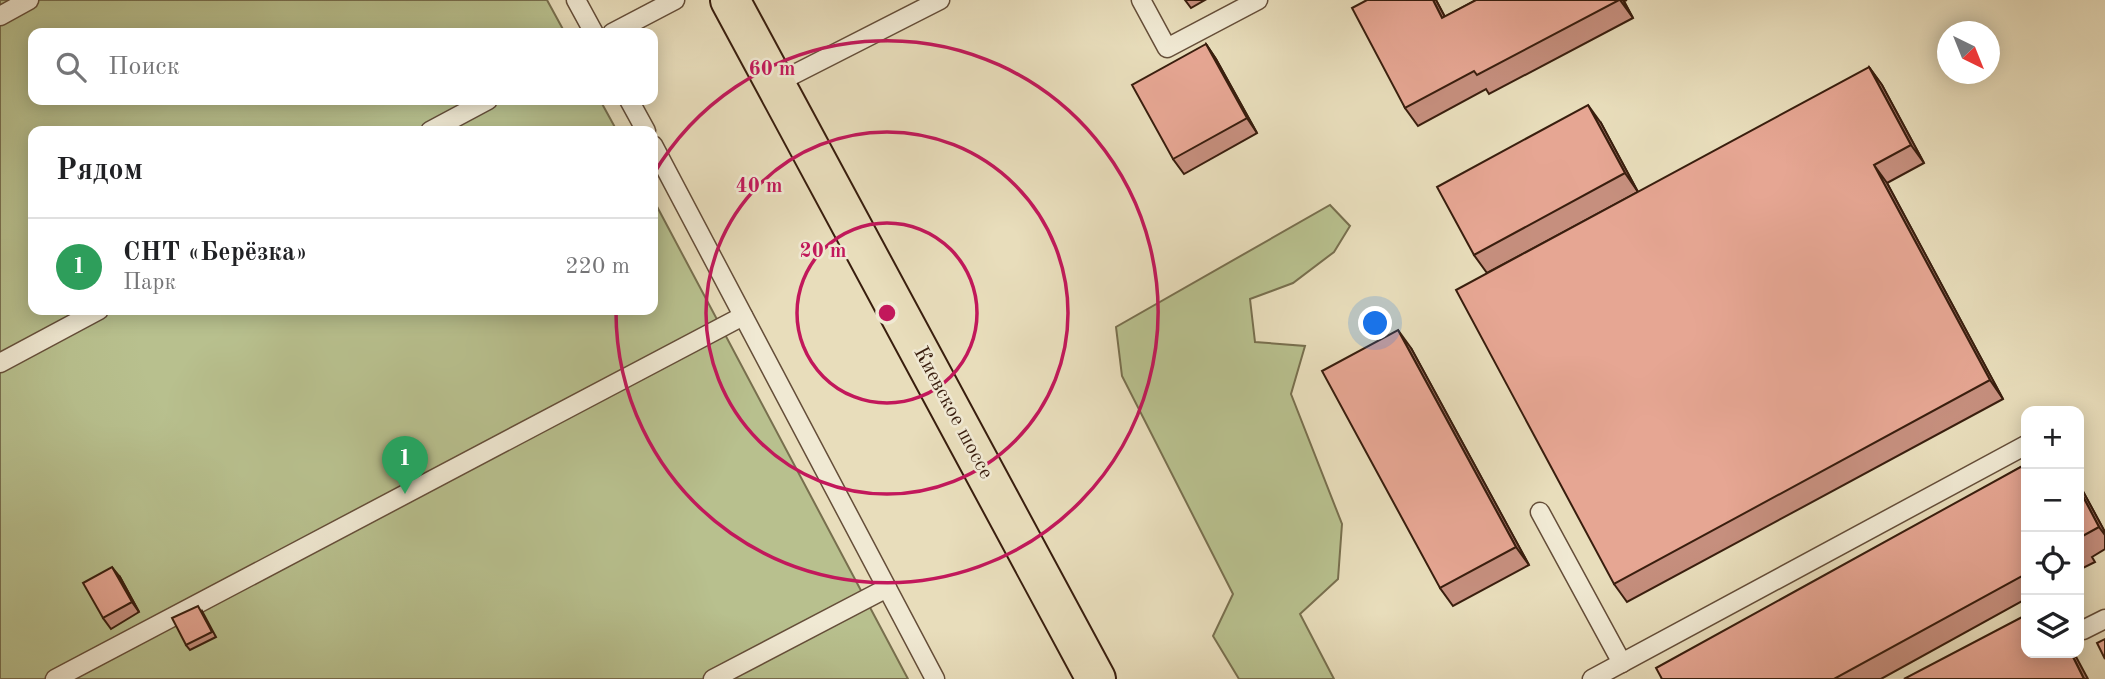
<!DOCTYPE html>
<html lang="ru">
<head>
<meta charset="utf-8">
<style>
	:root { --surface:#fff; --page:#f2f2f2; --text:#202124; --muted:#757577; --line:#e0e0e0; --accent:#d93025 }
	body { margin:0; font-family:"Old Standard TT",serif; background:var(--page); color:var(--text) }
	.controls { position:absolute; right:21px; bottom:21px; display:grid; overflow:hidden; border-radius:14px; box-shadow:0 4px 18px #0003 }
	.controls button { width:63px; height:63px; display:grid; place-items:center; padding:0; border:0; border-bottom:2px solid var(--line); background:var(--surface); color:var(--text); font:35px sans-serif }
	.compass { position:absolute; left:1937px; top:21px; width:63px; height:63px; border-radius:50%; background:var(--surface); box-shadow:0 4px 18px #0003; rotate:137deg }
	.you { position:absolute; left:1376px; top:324px; width:24px; height:24px; margin:-18px; border:5px solid #fff; border-radius:50%; background:#1a73e8; box-shadow:0 0 0 10px #1a73e833 }
	.badge { display:grid; place-items:center; width:46px; height:46px; border-radius:50%; background:var(--accent); color:#fff; font-size:23px; font-weight:700 }
	.pin { position:absolute; translate:-50% -58px; filter:drop-shadow(0 2px 4px #0008) }
	.pin::after { content:''; position:absolute; top:37px; width:24px; height:21px; background:inherit; clip-path:polygon(0 0,100% 0,50% 100%) }
	.list { margin:0; padding:0; list-style:none }
	h2 { display:flex; justify-content:space-between; align-items:center; height:91px; margin:0; padding:0 28px; font-size:30px }
	h2 small { font-size:23px; font-weight:400; color:var(--muted) }
	.list li { display:grid; grid-template-columns:46px 1fr auto; gap:21px; align-items:center; box-sizing:border-box; height:98px; padding:0 28px; border-top:2px solid var(--line) }
	.list b { display:block; font-size:26px; white-space:nowrap }
	.list p { margin:0; font-size:23px; white-space:nowrap; color:var(--muted) }
	.list em { font-size:23px; font-style:normal; color:var(--muted) }
	.icon { flex:none; width:38px; height:38px; fill:none; stroke:currentColor; stroke-width:2; stroke-linecap:round; stroke-linejoin:round }
	.map { position:relative; flex:none; width:2105px; height:679px; overflow:hidden }
	.search { position:absolute; background:var(--surface); box-shadow:0 4px 18px #0003; left:28px; top:28px; width:630px; height:77px; display:flex; align-items:center; gap:18px; box-sizing:border-box; padding:0 24px; border-radius:14px; color:var(--muted); font-size:26px }
	.panel { position:absolute; background:var(--surface); box-shadow:0 4px 18px #0003; left:28px; top:126px; width:630px; height:189px; border-radius:14px }
	.map>svg:first-child { display:block }
	.green { fill:#b8c08e; stroke:#786f4e; stroke-width:2 }
	.lines { fill:none; stroke-linecap:round; stroke-linejoin:round }
	.service-casing { stroke:#654e39; stroke-width:21 }
	.trunk-casing { stroke:#391e0e; stroke-width:42 }
	.service { stroke:#f0e9d3; stroke-width:18 }
	.trunk { stroke:#e8ddbb; stroke-width:38 }
	.wall { fill:#c68f7e; stroke:#391e0e; stroke-width:2 }
	.shaded-wall { fill:#a17467; stroke:#391e0e; stroke-width:2 }
	.building { fill:#e6a693; stroke:#391e0e; stroke-width:2 }
	.ring { fill:none; stroke:#c2185b; stroke-width:3.5 }
	.labels { text-anchor:middle; dominant-baseline:central; stroke-width:5; stroke-linejoin:round; paint-order:stroke }
	.street-label { font-size:21px; fill:#391e0e; stroke:#f0e9d3 }
	.centre { fill:#c2185b; stroke:#f0e9d3; stroke-width:3.5 }
	.ring-label { font-size:21px; text-anchor:middle; font-weight:bold; fill:#c2185b; stroke:#f0e9d3; stroke-width:5; stroke-linejoin:round; paint-order:stroke }
</style>
</head>
<body>
<div class="map">
<svg width="2105" height="679" viewBox="0 0 2105 679">
	<rect width="100%" height="100%" fill="#e8ddbb"/>
	<filter id="stains"><feTurbulence type="fractalNoise" baseFrequency=".00286" numOctaves="4"/><feColorMatrix values="0 0 0 0 .2 0 0 0 0 .09 0 0 0 0 .02 0 0 0 .5 -.17"/></filter>
	<radialGradient id="worn" r=".72"><stop offset=".6" stop-color="#630" stop-opacity="0"/><stop offset="1" stop-color="#630" stop-opacity=".3"/></radialGradient>
	<g class="green">
		<path d="M0,0H547L565,33H33V100H600L617,131H33V310H653V199L908,679H0Z"/>
		<path d="M1330,205L1350,226L1334,252L1293,283L1250,299L1255,342L1305,346L1291,394L1342,524L1338,579L1300,614L1334,679H1239L1213,636L1233,594L1122,376L1116,327Z"/>
	</g>
	<g class="lines">
		<g class="service-casing">
			<g id="service">
				<path d="M576,0L594,33"/>
				<path d="M1141,0L1167,48L1258,0"/>
				<path d="M0,16L29,0"/>
				<path d="M612,33L675,0"/>
				<path d="M775,84L940,0"/>
				<path d="M629,100L646,131"/>
				<path d="M430,131L488,100"/>
				<path d="M653,145L935,679"/>
				<path d="M0,363L99,310"/>
				<path d="M1540,512L1622,663"/>
				<path d="M2083,630L2105,619"/>
				<path d="M55,679L743,316"/>
				<path d="M713,679L887,588"/>
				<path d="M1592,679L2026,445"/>
			</g>
		</g>
		<g class="trunk-casing">
			<path id="trunk" d="M730,0L1096,679"/>
		</g>
		<use href="#service" class="service"/>
		<use href="#trunk" class="trunk"/>
	</g>
	<g class="wall">
		<path d="M1185,0H1205L1191,8Z"/>
		<path d="M1367,0H1436L1445,17L1476,0H1627L1624,1L1633,18L1489,94L1486,89L1418,126L1405,108Z"/>
		<path d="M1206,44L1216,59L1257,133L1184,174L1173,159Z"/>
		<path d="M1869,67L1882,85L1924,163L1887,183L2003,399L1627,602L1614,584Z"/>
		<path d="M1601,123L1638,192L1487,273L1474,255Z"/>
		<path d="M1411,348L1529,565L1453,606L1440,588Z"/>
		<path d="M2026,464V599L1881,679H1662Z"/>
		<path d="M2079,484L2105,532V549L2092,557L2095,562L2079,570Z"/>
		<path d="M120,577L139,612L111,629L103,618Z"/>
		<path d="M202,611L216,637L190,650L186,645Z"/>
	</g>
	<g class="shaded-wall">
		<path d="M1433,0H1436L1455,36L1442,18Z"/>
		<path d="M1620,0H1623L1633,18Z"/>
		<path d="M1206,44L1216,59L1257,133L1247,118Z"/>
		<path d="M1869,67L1882,85L1924,163L1911,145Z"/>
		<path d="M1588,105L1601,123L1638,192L1625,173Z"/>
		<path d="M1874,165L1887,183L2003,399L1990,380Z"/>
		<path d="M1398,330L1411,348L1529,565L1516,547Z"/>
		<path d="M2079,484L2105,532V535L2099,527L2079,489Z"/>
		<path d="M112,567L120,577L139,612L132,602Z"/>
		<path d="M2071,653H2074L2088,679H2084Z"/>
	</g>
	<g class="building">
		<path d="M1367,0H1433L1442,18L1476,0H1619L1477,75L1474,71L1405,108L1352,8Z"/>
		<path d="M1206,44L1247,118L1173,159L1132,85Z"/>
		<path d="M1869,67L1911,145L1874,165L1990,380L1614,584L1456,290Z"/>
		<path d="M1588,105L1625,173L1474,255L1437,187Z"/>
		<path d="M1398,330L1516,547L1440,588L1322,371Z"/>
		<path d="M2026,464V574L1834,679H1662L1656,668Z"/>
		<path d="M2079,489L2099,527L2079,538L2082,543L2079,545Z"/>
		<path d="M112,567L132,602L103,618L83,583Z"/>
		<path d="M198,606L212,632L186,645L172,618Z"/>
		<path d="M2026,615V653H2071L2084,679H1904Z"/>
		<path d="M2105,639V659L2097,643Z"/>
	</g>
	<g class="ring">
		<circle cx="887" cy="313" r="90"/>
		<circle cx="887" cy="313" r="181"/>
		<path d="M653 175A271 271 0 1 1 616 311"/>
	</g>
	<g class="labels">
		<g class="street-label">
			<text transform="translate(953 413) rotate(62)">Киевское шоссе</text>
		</g>
	</g>
	<circle cx="887" cy="313" r="10" class="centre"/>
	<g class="ring-label">
		<text x="772" y="75">60 m</text>
		<text x="759" y="192">40 m</text>
		<text x="823" y="257">20 m</text>
	</g>
	<rect width="100%" height="100%" filter="url(#stains)"/>
	<rect width="100%" height="100%" fill="url(#worn)"/>
</svg>
<div class="controls">
<button>+</button>
<button>−</button>
<button><svg class="icon" aria-label="locate" viewBox="0 0 24 24"><circle cx="12" cy="12" r="6"/><path d="M12 2v4M12 18v4M2 12h4M18 12h4"/></svg></button>
<button><svg class="icon" aria-label="layers" viewBox="0 0 24 24"><path d="M12 4l9 5-9 5-9-5zM3 14l9 5 9-5"/></svg></button>
</div>
<svg class="compass" viewBox="-18 -18 36 36"><path d="M0-13l5 13h-10z" fill="#e53935"/><path d="M0 13l5-13h-10z" fill="#757577"/></svg>
<div class="you"></div>
<div class="pin badge" style="left:405px;top:494px;background:#2e9e5b">1</div>
<div class="search"><svg class="icon" aria-label="search" viewBox="0 0 24 24"><circle cx="10" cy="10" r="6"/><path d="M15 15l6 6"/></svg>Поиск</div>
<section class="panel">
<h2>Рядом<small></small></h2>
<ul class="list">
<li><span class="badge" style="background:#2e9e5b">1</span><div><b>СНТ «Берёзка»</b><p>Парк</p></div><em>220 m</em></li>
</ul>
</section>
</div>
</body>
</html>
